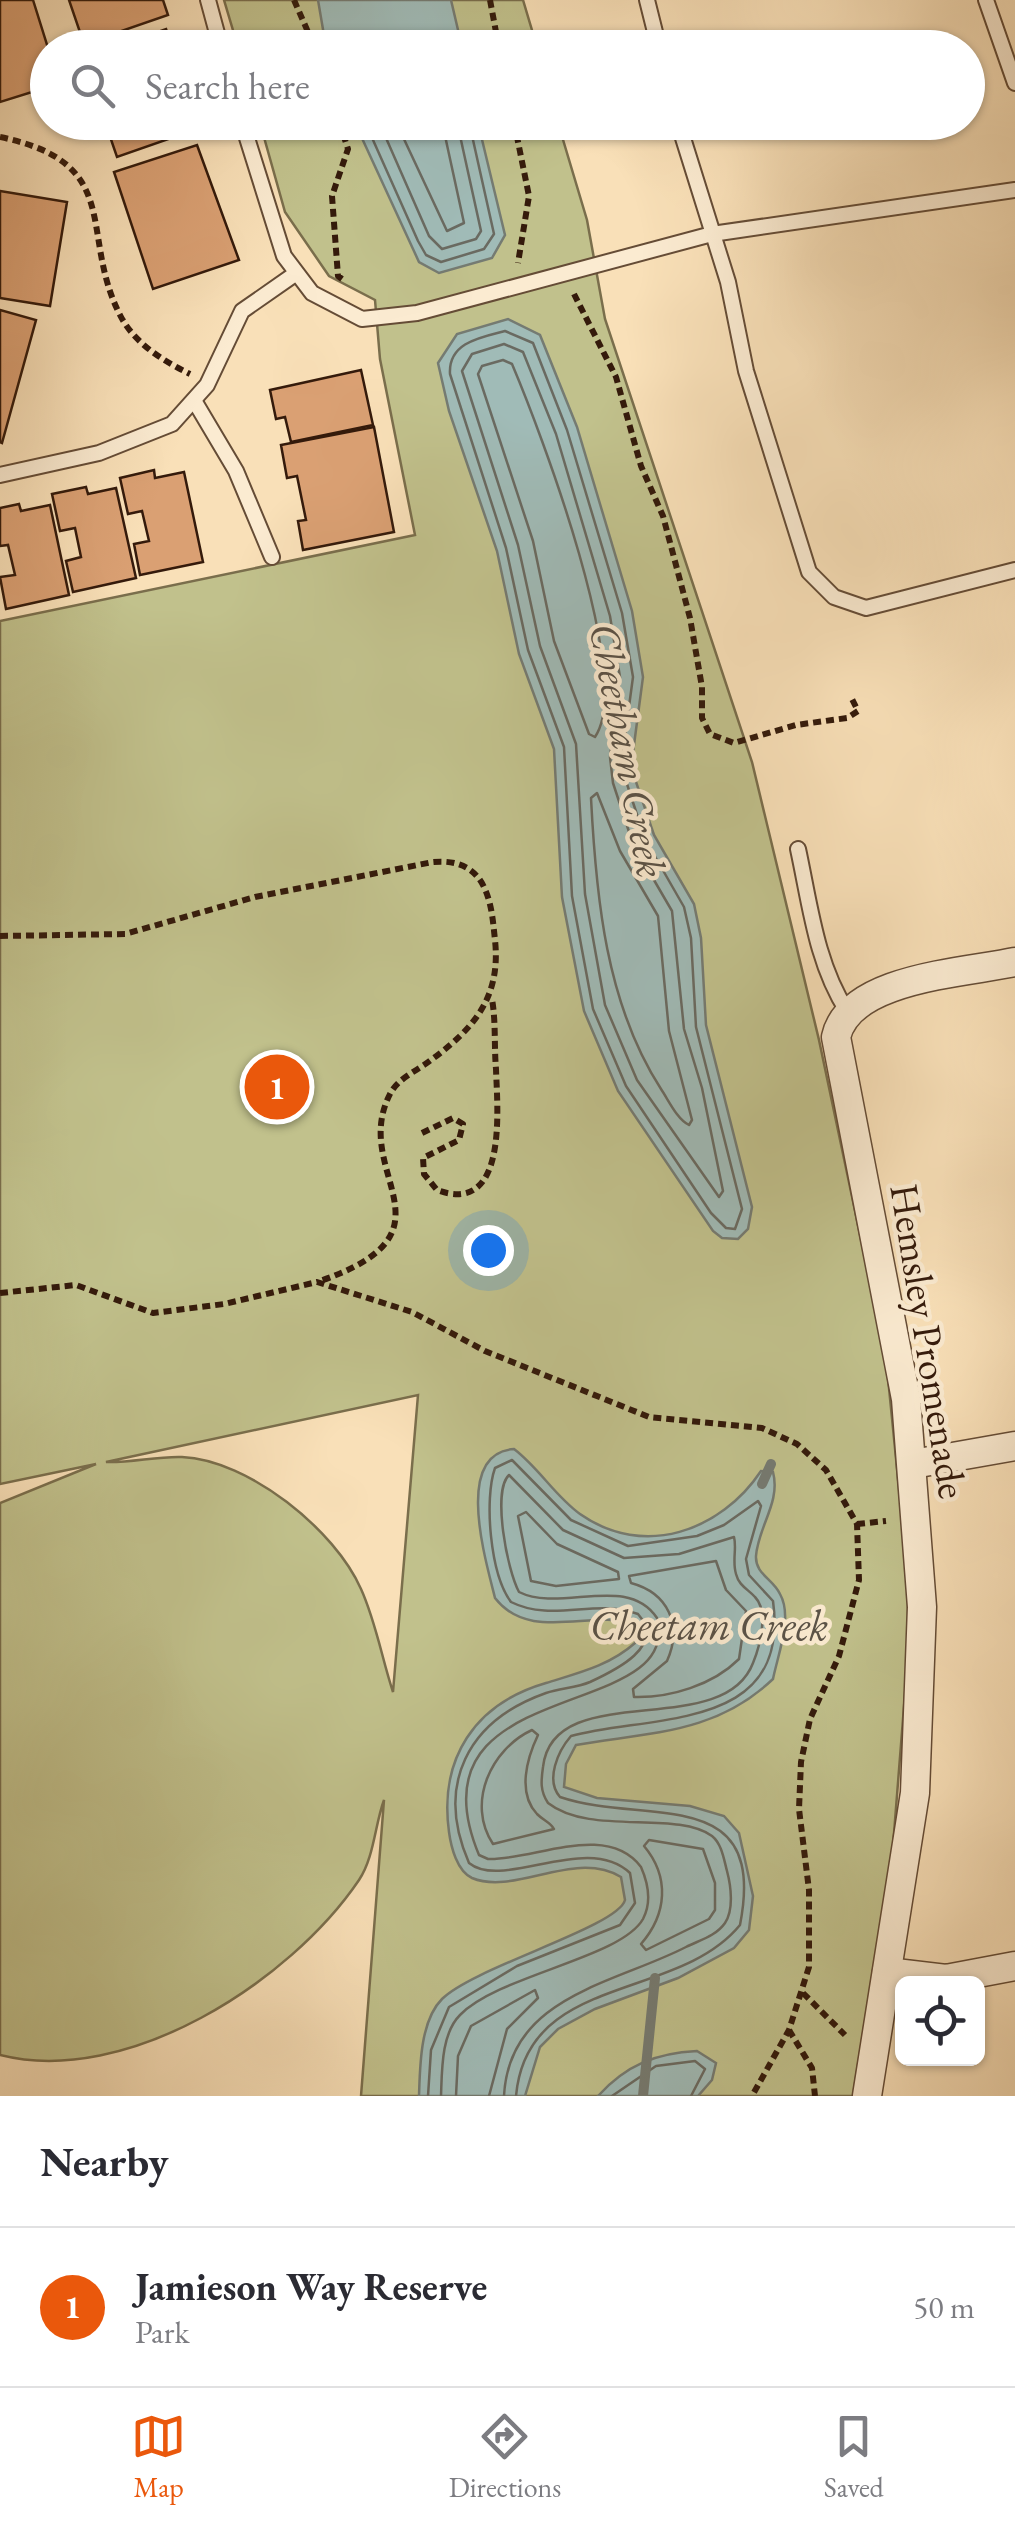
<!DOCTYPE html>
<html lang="en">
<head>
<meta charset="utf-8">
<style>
	:root { --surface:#fff; --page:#f7f7f7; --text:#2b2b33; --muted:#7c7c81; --line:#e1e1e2; --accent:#ea580c }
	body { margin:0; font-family:"EB Garamond",serif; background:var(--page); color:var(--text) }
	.controls { position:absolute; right:30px; bottom:30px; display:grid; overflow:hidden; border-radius:15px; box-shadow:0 2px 8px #0004 }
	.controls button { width:90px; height:90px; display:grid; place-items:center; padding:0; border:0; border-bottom:2px solid var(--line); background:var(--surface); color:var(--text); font:50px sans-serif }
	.you { position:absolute; left:488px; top:1250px; width:35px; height:35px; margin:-25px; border:8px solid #fff; border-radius:50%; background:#1a73e8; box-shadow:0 0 0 15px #1a73e833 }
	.badge { display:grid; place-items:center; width:65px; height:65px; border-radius:50%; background:var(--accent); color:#fff; font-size:32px; font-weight:700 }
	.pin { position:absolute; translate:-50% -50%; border:5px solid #fff; box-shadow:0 2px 10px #0006 }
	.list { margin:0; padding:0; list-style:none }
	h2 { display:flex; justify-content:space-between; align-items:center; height:130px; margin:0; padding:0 40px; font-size:42px }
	h2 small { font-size:32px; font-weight:400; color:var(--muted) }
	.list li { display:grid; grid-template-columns:65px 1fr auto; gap:30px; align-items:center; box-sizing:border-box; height:160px; padding:0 40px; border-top:2px solid var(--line) }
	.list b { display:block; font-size:38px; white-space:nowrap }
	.list p { margin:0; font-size:32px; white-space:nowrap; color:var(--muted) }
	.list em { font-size:32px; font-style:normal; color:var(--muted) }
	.icon { flex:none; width:55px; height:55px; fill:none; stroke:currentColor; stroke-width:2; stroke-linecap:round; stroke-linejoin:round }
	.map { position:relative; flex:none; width:1015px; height:2096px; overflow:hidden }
	.search { position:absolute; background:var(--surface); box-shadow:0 2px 8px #0004; left:30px; right:30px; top:30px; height:110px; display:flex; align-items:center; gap:25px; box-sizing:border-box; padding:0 35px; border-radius:55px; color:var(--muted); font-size:38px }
	.sheet { height:290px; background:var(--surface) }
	nav { display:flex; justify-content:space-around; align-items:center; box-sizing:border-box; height:140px; border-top:2px solid var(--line); background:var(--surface); font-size:28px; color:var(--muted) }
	nav a { display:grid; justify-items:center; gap:5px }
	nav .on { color:var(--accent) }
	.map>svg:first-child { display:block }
	.green { fill:#c1c18c; stroke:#7a6e4c; stroke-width:2.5; fill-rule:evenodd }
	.water { fill:#a0bbb7; stroke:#757b72; stroke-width:2.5 }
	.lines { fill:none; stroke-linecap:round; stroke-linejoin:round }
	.shore { stroke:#6a6a61; stroke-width:2.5 }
	.stream { stroke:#757b72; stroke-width:10 }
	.building { fill:#daa073; stroke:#341a0b; stroke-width:2.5 }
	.lane-casing { stroke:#654c36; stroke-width:18 }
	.street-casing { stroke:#654c36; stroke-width:31 }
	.path { stroke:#341a0b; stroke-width:6; stroke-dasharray:8 5; stroke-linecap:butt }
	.lane { stroke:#fbebd1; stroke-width:14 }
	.street { stroke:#fbebd1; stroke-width:28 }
	.labels { text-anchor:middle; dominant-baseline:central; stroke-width:9; stroke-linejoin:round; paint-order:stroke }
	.street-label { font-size:40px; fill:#341a0b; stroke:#fbebd1 }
	.water-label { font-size:42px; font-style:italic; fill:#5a5247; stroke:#fbebd1 }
</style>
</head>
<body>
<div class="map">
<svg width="1015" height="2096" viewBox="0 0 1015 2096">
	<rect width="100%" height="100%" fill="#f9e0b8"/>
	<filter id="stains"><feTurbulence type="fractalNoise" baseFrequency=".002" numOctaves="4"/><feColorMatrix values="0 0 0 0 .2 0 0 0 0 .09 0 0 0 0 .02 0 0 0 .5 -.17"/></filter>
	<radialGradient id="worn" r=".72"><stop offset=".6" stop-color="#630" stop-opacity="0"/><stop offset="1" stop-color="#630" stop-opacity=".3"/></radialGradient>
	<g class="green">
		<path d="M224,0H523L537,47H238Z"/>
		<path d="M260,123H558L587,220L605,319L752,762L819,1040L886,1358L908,1579V1656L893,1846L853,2096H361L384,1800C375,1824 374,1858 359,1880C290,1982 127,2087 0,2055V1503L96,1464L0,1484V621L415,535L380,359L375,300L329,276L285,212ZM418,1395L393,1692C382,1659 376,1622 361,1589C335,1530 249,1460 182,1457C157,1456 131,1463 106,1462Z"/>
	</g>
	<g class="water">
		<path d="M318,0H451L462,47H326Z"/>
		<path d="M355,123H478L505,235L492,258L439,273L419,262Z"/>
		<path d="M508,319L540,335L577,427L632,611L643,677L632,760L635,779L654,835L694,904L701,938L706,1025L752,1207L748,1229L738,1239L722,1238L713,1231L618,1091L584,1011L562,897L554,749L519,654L497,551L449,411L438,363L457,334Z"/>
		<path d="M514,1449C539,1468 555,1496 580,1514C644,1559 721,1531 761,1471L773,1472C781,1502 758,1527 756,1556C755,1574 773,1579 780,1594C793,1617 778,1654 773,1679C715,1734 651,1732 576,1745L566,1764L564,1787L597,1798L690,1806L724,1816L739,1833L753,1896L749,1930L734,1948L678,1978L595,2009L558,2029L540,2047L525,2096H419C420,2067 420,2021 442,1999C474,1967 618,1927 625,1900L621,1877C574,1849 515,1896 472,1878C457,1871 451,1847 449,1832C439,1759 474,1704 546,1683C578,1673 609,1666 635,1643L636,1628L631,1622C586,1612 528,1641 495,1598C486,1561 453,1453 514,1449Z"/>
		<path d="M697,2051L716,2063L712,2080L698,2096H598C626,2065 656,2053 697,2051Z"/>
	</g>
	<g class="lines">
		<g class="shore">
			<path d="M365,122L418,241L426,255L441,262L484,249L494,234L469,122"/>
			<path d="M379,122L429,236L442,249L476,239L481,231L457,122"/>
			<path d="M396,122L447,231L464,223L442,122"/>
			<path d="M505,331L533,343L567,430L622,613L633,677L622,758L626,781L645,839L684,907L691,938L696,1027L742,1209L735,1229L726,1228L711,1213L626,1086L593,1009L572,896L564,747L528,650L506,548L450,374C448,342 482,337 505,331Z"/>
			<path d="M504,344L523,352L556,434L610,616L620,677L610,757L613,783L633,844L672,911L684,1029L702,1088L723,1191L719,1197L637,1080L605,1005L585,894L576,744L540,646L518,545L462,371L472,354Z"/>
			<path d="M503,360L512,364C540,430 635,679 595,737L589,734L554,641L533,541L478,374L482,366Z"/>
			<path d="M597,793L620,851L658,916L669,1031L692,1120L689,1125C677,1119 669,1101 661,1089C606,1004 596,897 591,798Z"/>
			<path d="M526,1512L557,1544L618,1572L619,1579L556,1586L531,1581L518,1516Z"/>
			<path d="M716,1561L726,1590L746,1611L739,1659C713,1685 670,1698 634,1697L633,1689L667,1661C683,1625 668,1593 631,1583L629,1576Z"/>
			<path d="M532,1730L538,1735C527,1758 517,1793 537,1814C544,1821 550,1822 554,1829L493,1844C466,1803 491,1749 532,1730Z"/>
			<path d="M649,1840L703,1849L715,1883V1910L709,1919L646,1950L641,1944C667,1914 670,1877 644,1846Z"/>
			<path d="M428,2096L431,2050L449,2007L517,1966L620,1925L635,1903L630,1873C587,1832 503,1891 469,1863C435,1785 467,1721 546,1693C560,1688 576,1688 590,1682C616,1670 666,1646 638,1614C596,1598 553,1623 511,1602C490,1574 484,1499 495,1468L512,1460L571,1520L628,1546L697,1536L724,1525L758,1501L761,1506L746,1559L749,1575L773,1601C791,1732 654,1714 571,1736C558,1751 545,1780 560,1797C645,1826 768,1782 740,1925C677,2002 527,1973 516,2096"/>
			<path d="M441,2096C442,2071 441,2034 460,2015C499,1975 621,1958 643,1919C652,1902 648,1883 641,1867C606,1821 533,1861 488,1859L479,1855C403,1672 685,1724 657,1618C627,1573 561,1613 519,1592C507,1570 492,1491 509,1475L563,1530L624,1558L679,1554L734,1537C737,1548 732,1561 736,1574C739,1586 748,1589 755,1597C769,1611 760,1646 753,1663C723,1742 553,1677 543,1767C541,1781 540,1791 548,1803C590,1836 676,1810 712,1836C722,1844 724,1860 727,1871C731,1886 734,1910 725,1923C716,1936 700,1940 686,1947C614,1984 509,1996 504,2096"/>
			<path d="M456,2096L458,2056L471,2026L535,1990L538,1998L507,2029L489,2096"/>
			<path d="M612,2096L656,2066L695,2061L705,2069L691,2096"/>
		</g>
		<g class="stream">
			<path d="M762,1484L771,1464"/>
			<path d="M643,2096L655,1978"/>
		</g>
	</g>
	<g class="building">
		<path d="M0,0H33L48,48V87L0,102Z"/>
		<path d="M69,0H163L168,15L84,44Z"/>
		<path d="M166,29L172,48H112Z"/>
		<path d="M105,122H198L200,128L117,157Z"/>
		<path d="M197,145L239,260L153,289L114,172Z"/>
		<path d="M0,191L67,202L50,306L0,298Z"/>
		<path d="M0,310L36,320L2,443L0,442Z"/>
		<path d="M361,370L373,425L291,442L285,417L276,419L270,390Z"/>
		<path d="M374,427L394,532L303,550L298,521L306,520L297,476L287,478L281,445Z"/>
		<path d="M154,470L155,478L184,472L203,562L140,575L134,544L149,541L142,511L128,514L120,478Z"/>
		<path d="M86,487L88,494L116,488L136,578L73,592L66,561L81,557L75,528L60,531L52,494Z"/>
		<path d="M19,504L21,511L50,505L69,595L6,609L0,577L15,575L8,545L0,546V508Z"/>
	</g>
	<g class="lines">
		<g class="lane-casing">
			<g id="lane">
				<path d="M208,0L221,48"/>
				<path d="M647,0L659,48"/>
				<path d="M986,0L1015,83"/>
				<path d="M242,122L284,256L312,293L362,319L417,313L712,234L1015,190"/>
				<path d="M678,122L728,282L746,371L809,572L834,597L866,608L1015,570"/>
				<path d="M195,402L236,471L272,557"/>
				<path d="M0,475L99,453L172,424L207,385L242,311L295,274"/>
				<path d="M798,849C810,904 816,963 847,1011"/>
			</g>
		</g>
		<g class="street-casing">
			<g id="street">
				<path d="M913,1464L1015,1446"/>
				<path d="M887,1972L946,1979L1015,1966"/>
				<path d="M867,2096L915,1793L922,1607L906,1399L836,1037C849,978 963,973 1015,962"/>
			</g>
		</g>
		<g class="path">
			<path d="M294,0L315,48"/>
			<path d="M490,0L499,48"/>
			<path d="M339,122L348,149L332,196L338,276L342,279"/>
			<path d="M514,122L529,196L518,263"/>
			<path d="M0,137C126,163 78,233 120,315C134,343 163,361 190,374"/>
			<path d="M574,294L616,377L641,466L663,516L690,618L702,687V718L710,734L734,743L796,725L847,718L858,711L852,699"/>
			<path d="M0,936L125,934L255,897L433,862C455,860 474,866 484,887C492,904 493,922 495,940C501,996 475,1028 431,1060C417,1071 398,1078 390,1094C349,1174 465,1231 320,1281"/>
			<path d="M422,1133L453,1118L463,1124L459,1140L423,1158L424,1174L437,1190C509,1217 497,1106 496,1069C494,1046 496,1022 492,999"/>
			<path d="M0,1293L76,1285L153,1313L224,1304L317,1282L412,1312L485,1351L649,1417L762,1428L797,1444L826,1470L857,1524L859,1580L839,1656L810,1719L801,1762L799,1809L809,1890V1967L789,2030L752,2096"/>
			<path d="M857,1524L886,1521"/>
			<path d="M803,1993L845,2035"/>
			<path d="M789,2030L812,2068L815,2096"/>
		</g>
		<use href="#lane" class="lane"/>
		<use href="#street" class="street"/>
	</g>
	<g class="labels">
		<g class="street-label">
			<text transform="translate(929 1341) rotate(81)">Hemsley Promenade</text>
		</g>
		<g class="water-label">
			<text transform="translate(628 750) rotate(79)">Cheetham Creek</text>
			<text x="709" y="1625">Cheetam Creek</text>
		</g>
	</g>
	<rect width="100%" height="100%" filter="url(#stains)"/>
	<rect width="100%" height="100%" fill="url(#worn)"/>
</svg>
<div class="controls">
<button><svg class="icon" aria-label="locate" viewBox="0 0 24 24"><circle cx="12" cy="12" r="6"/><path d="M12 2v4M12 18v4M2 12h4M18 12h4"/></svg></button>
</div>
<div class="you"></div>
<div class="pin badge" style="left:277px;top:1087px">1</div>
<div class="search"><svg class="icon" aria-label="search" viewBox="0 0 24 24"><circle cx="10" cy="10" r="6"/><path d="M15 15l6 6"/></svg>Search here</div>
</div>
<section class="sheet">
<h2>Nearby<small></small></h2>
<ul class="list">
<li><span class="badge">1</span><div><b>Jamieson Way Reserve</b><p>Park</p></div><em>50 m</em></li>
</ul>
</section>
<nav>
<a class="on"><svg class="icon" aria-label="map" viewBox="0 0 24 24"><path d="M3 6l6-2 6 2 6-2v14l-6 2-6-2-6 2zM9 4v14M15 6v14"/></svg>Map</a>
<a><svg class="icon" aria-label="directions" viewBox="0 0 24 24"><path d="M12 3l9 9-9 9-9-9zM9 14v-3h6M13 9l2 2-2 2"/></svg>Directions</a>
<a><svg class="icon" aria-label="saved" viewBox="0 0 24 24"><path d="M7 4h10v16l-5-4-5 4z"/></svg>Saved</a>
</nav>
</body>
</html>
